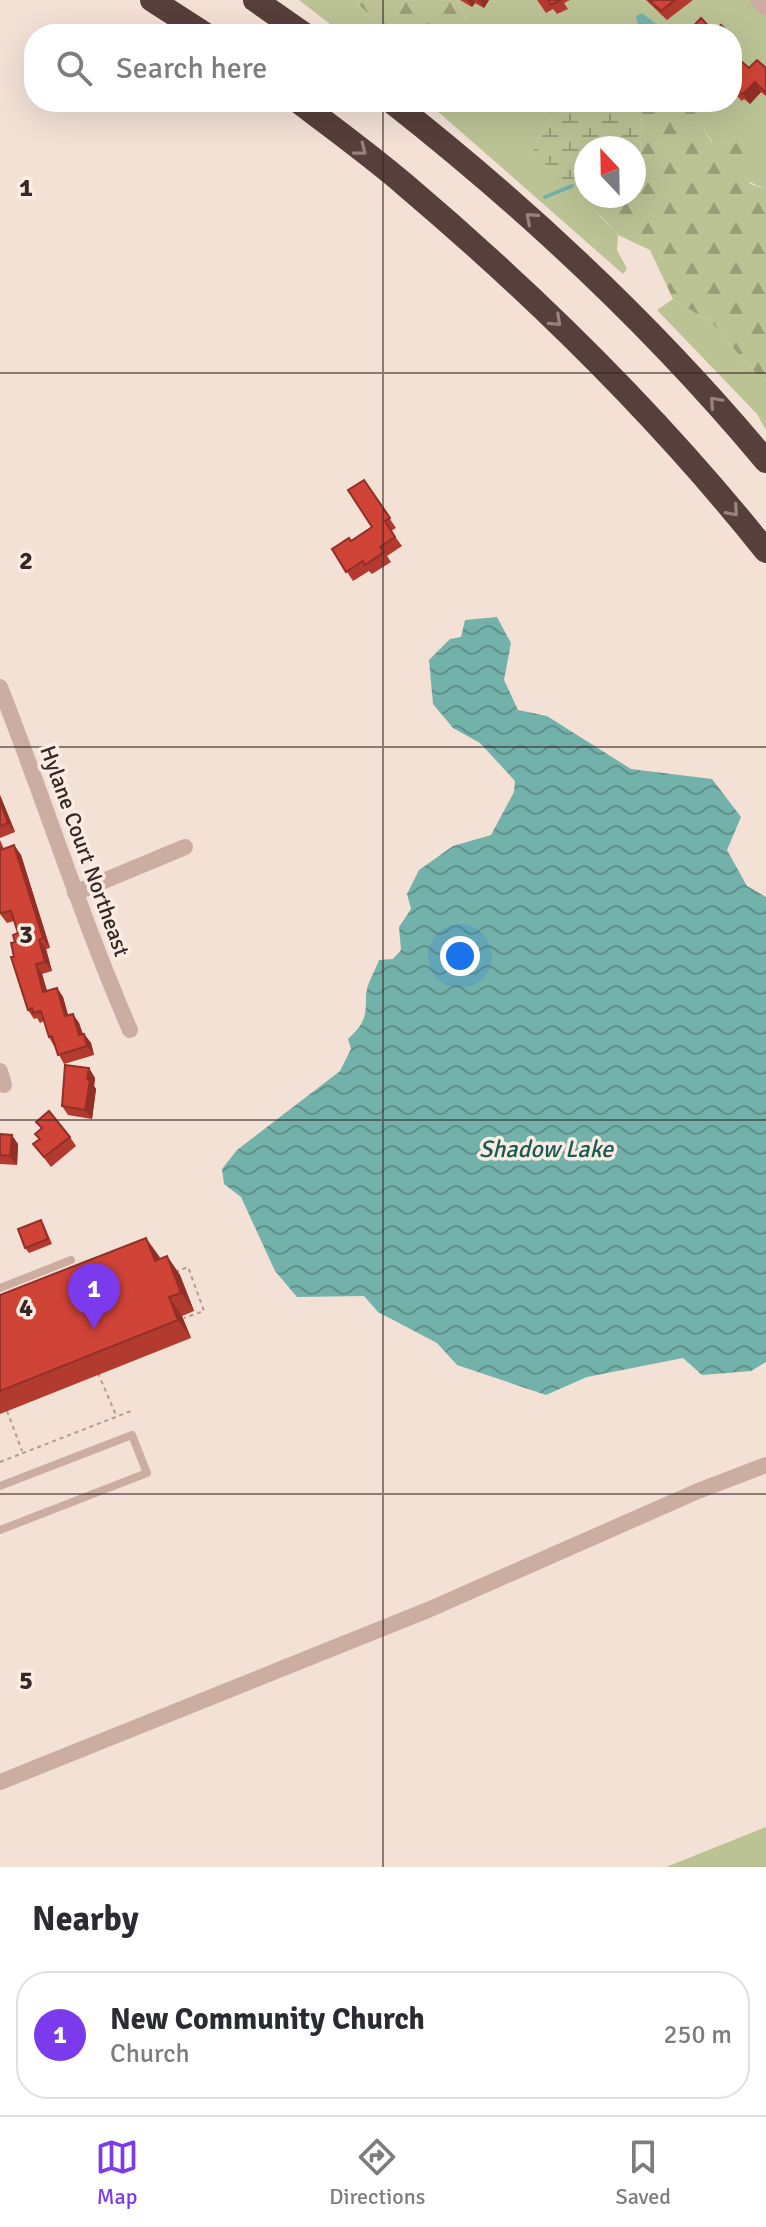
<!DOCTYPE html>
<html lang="en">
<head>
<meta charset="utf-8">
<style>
	:root { --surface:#fff; --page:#f2f2f3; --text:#2b2b33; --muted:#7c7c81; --line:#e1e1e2; --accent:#7c3aed }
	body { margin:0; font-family:Signika,sans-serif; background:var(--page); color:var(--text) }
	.compass { position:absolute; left:574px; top:136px; width:72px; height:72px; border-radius:50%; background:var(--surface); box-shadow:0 8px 32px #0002; rotate:338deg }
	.you { position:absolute; left:460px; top:956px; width:28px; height:28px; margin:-20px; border:6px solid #fff; border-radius:50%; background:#1a73e8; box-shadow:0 0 0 12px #1a73e833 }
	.badge { display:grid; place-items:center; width:52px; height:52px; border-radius:50%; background:var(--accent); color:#fff; font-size:26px; font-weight:700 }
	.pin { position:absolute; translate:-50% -66px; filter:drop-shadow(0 2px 4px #0008) }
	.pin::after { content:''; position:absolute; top:42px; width:28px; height:24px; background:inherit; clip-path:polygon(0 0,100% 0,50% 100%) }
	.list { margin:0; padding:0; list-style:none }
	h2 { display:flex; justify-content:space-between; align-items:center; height:104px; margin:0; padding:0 32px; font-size:34px }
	h2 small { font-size:26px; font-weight:400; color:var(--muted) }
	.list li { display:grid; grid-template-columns:52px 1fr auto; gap:24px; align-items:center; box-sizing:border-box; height:128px; margin:0 16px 16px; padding:0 16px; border:2px solid var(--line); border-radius:32px }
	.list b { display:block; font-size:30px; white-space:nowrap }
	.list p { margin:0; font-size:26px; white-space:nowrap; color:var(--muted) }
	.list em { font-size:26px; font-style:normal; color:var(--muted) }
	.icon { flex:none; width:44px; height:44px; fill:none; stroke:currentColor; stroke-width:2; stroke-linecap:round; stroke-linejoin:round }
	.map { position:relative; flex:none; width:766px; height:1867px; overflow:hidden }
	.search { position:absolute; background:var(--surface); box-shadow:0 8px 32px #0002; left:24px; right:24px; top:24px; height:88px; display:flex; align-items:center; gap:20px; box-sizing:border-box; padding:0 28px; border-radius:32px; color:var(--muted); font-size:30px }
	.sheet { height:248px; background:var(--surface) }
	nav { display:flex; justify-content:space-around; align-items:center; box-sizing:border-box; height:112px; border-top:2px solid var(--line); background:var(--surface); font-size:22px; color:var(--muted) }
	nav a { display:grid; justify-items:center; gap:4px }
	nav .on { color:var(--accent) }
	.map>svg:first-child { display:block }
	.grass { fill:#bbc395 }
	.forest { fill:url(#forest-firs) }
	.wetland { fill:url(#wetland-marsh) }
	.water { fill:url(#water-waves) }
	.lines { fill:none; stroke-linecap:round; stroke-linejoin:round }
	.stream { stroke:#73b2aa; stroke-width:4 }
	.path { stroke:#b7978c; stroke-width:2; stroke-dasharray:4 4; stroke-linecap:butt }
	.lane { stroke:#cbaea1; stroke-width:8 }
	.street { stroke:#cbaea1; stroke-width:16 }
	.highway { stroke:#573f3b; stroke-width:24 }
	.wall { fill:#b33a2f }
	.shaded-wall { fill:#922f26 }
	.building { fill:#d04337; stroke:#922f26; stroke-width:2 }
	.oneway { stroke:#98847e }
	.grid { fill:none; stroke:#352725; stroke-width:2; stroke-opacity:0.55 }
	.labels { text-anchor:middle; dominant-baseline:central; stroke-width:7; stroke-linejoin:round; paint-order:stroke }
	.street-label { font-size:22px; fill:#352725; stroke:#faece2 }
	.water-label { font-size:24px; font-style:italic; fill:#175a53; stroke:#faece2 }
	.grid-label { font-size:26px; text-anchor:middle; font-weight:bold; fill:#352725; stroke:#faece2; stroke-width:7; stroke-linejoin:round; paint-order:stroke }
</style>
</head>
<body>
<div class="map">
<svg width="766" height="1867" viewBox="0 0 766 1867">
	<defs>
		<pattern id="forest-firs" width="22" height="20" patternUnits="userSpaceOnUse" patternTransform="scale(2)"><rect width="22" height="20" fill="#bbc395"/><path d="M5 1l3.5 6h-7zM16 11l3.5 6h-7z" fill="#999e79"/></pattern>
		<pattern id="wetland-marsh" width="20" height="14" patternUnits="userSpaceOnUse" patternTransform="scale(2)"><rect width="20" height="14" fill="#bbc395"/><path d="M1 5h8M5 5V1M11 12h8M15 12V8" fill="none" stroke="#999e79"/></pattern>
		<pattern id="water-waves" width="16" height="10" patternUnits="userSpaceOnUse" patternTransform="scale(2)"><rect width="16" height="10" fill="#73b2aa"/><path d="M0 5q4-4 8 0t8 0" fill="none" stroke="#5f918a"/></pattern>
	</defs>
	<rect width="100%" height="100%" fill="#f3e1d6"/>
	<g class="grass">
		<path d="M299,0H358L359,5L391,34H343Z"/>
		<path d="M456,0H766V189C729,178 708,136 690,104L642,112L621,102H732V34H466L467,21Z"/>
		<path d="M427,102H508L517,106L520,102H582L547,122L533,152L572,186L618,235L617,250L627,269L623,274Z"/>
		<path d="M673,299L714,325L749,367L766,382V430L757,414L657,310Z"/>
		<path d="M766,1827V1867H666Z"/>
	</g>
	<g class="forest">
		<path d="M358,0H456L467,21L466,34H391L359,5Z"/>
		<path d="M690,104L712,143L747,142L750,184L766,189V382L749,367L714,325L673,299L650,250L618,235L602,217L617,196H634V171L640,163L642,112Z"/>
	</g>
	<path class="wetland" d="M582,102H621L642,112L640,163L634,171V148H586V196H617L602,217L533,152L547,122Z"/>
	<g class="water">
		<path d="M642,13L656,24V29L647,33L637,22L636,16Z"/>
		<path d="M497,617L511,643L504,680L518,710L547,716L631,769L712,779L741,817L727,850L747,886L766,897V1362L751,1371L702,1375L683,1358L587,1377L546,1395L457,1365L437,1343L378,1312L364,1296L297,1297L275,1271L241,1197L224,1184L222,1169L237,1150L340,1071L351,1049L348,1039C364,1024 366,1018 366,998C365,987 375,971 379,960L393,959L401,950L399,927L411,909L407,894L419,870L453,846L491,835L514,792L515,781L480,743L453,728L433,704L429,660L450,639L461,637L465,620Z"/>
	</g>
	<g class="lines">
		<path class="stream" d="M545,197L572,186"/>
		<g class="path">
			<path d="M175,1272L188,1267L204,1311L184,1318"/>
			<path d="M98,1373L116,1415"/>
			<path d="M7,1411L22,1451"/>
			<path d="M0,1462L131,1411"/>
		</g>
		<g class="lane">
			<path d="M0,1288L71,1260"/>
			<path d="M0,1486L132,1435L147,1473L0,1530"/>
		</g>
		<g class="street">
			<path d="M758,0L766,8"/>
			<path d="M0,687C45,801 81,917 130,1030"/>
			<path d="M75,893L185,847"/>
			<path d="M0,1071L4,1085"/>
			<path d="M0,1782L428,1610L698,1491L766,1465"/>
		</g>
		<g class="highway">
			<path d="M152,0L205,34"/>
			<path d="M255,0L304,34"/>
			<path d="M299,102C334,129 370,155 404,184C535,295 659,417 766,551"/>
			<path d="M392,102C528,209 655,328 766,461"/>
		</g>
	</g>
	<g class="wall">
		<path d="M460,0H489L484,8L475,3L472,7Z"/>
		<path d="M537,0H570L564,3L568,9L557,14L553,9L546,13Z"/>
		<path d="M646,0H693L667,20Z"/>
		<path d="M732,36L738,45L732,51Z"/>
		<path d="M732,57L749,68H766V96L761,92L750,104L744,99L742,101L732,91Z"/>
		<path d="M364,480L396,528L391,531L402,546L387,556L391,562L372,574L369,571L353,581L332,549L351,541L372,527Z"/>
		<path d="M0,795L15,832L0,838Z"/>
		<path d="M0,840L4,849L14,845L21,855L50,948L46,949L52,971L42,974L47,991L57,988L63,997L68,1015L79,1023L83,1034H84L91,1043L94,1055L64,1064L49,1037L44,1021L40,1023L37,1018L34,1019L28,1010L14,957L15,942L18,933L14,921L7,923L0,914Z"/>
		<path d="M89,1068L95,1078L94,1086L96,1089L92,1119L68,1115L62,1106Z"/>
		<path d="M0,1134L18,1144L17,1165L0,1164Z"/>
		<path d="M70,1137L76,1146L51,1167L33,1144Z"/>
		<path d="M41,1220L44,1225L52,1244L29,1253L25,1248Z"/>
		<path d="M159,1256L160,1259L167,1256L180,1275L194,1311L182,1316L191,1338L0,1414V1295Z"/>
	</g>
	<g class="shaded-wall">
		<path d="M467,0H473L475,3L472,7Z"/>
		<path d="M478,0H489L484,8Z"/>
		<path d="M755,82L761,92L750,104L743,94Z"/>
		<path d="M0,795L15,832L8,823L0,802Z"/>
		<path d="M14,845L21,855L50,948L43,938Z"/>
		<path d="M39,940L46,949L52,971L45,962Z"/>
		<path d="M36,964L42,974L50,1001L43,992Z"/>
		<path d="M57,988L63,997L71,1026L65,1016Z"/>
		<path d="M73,1014L79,1023L86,1045L79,1035Z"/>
		<path d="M84,1034L91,1043L94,1055L87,1046Z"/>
		<path d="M89,1068L95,1078L94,1086L96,1089L92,1119L85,1110Z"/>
		<path d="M12,1135L18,1144L17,1165L10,1156Z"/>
		<path d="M146,1238L159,1256L168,1279L155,1261Z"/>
		<path d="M167,1256L180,1275L194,1311L181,1293Z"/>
		<path d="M169,1297L182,1316L191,1338L178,1320Z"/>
	</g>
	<g class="building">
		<path d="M548,0H561L551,5Z"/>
		<path d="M649,0H675L661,11Z"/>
		<path d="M701,18L714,32L721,25L730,34H686Z"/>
		<path d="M734,55L749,68L757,60L766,68V93L755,82L743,94L737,90L735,92L732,89V57Z"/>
		<path d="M364,480L390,518L385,521L395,537L380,547L384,552L365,565L363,561L346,572L332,549L349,538L351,541L372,527L348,490Z"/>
		<path d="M0,802L8,823L0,826Z"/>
		<path d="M14,845L43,938L39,940L45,962L36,964L43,992L57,988L65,1016L73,1014L79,1035L84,1034L87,1046L58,1055L52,1036L49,1037L41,1011L33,1013L32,1008L28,1010L11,957H14L11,943L15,942L13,935L18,933L11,911L0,913V846L1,850Z"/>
		<path d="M65,1065L89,1068L87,1079L90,1080L85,1110L62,1106Z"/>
		<path d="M49,1111L70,1137L44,1157L33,1144L40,1139L35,1134L42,1128L36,1122Z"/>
		<path d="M0,1134L12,1135L10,1156L0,1155Z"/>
		<path d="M41,1220L48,1239L25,1248L18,1229Z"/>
		<path d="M146,1238L155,1261L167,1256L181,1293L169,1297L178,1320L0,1391V1295Z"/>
	</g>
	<defs><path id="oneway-chevron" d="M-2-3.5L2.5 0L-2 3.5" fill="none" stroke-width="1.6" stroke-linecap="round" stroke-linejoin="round" transform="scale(2)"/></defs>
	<g class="oneway">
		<use href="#oneway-chevron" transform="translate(361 150) rotate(38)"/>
		<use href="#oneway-chevron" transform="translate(531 218) rotate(-139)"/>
		<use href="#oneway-chevron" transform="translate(556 321) rotate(43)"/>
		<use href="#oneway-chevron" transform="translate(715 402) rotate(-132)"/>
		<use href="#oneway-chevron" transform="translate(733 511) rotate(49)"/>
	</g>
	<path class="grid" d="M383,0V34M383,102V1867M0,373H766M0,747H766M0,1120H766M0,1494H766"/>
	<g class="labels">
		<g class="street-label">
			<text transform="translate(85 851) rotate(70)">Hylane Court Northeast</text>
		</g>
		<g class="water-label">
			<text x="546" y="1149">Shadow Lake</text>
		</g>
	</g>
	<g class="grid-label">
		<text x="26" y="196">1</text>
		<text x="26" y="569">2</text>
		<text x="26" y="943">3</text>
		<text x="26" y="1316">4</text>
		<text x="26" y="1689">5</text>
	</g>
</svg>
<svg class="compass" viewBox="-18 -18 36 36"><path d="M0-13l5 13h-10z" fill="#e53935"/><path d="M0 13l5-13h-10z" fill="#7c7c81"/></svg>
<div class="you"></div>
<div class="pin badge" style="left:94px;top:1329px">1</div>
<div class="search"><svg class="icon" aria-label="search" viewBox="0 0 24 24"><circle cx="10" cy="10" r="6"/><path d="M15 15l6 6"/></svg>Search here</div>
</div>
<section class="sheet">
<h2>Nearby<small></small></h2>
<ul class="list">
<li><span class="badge">1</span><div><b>New Community Church</b><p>Church</p></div><em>250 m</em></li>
</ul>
</section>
<nav>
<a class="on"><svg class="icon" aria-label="map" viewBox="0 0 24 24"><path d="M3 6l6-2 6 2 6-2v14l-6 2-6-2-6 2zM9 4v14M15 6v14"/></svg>Map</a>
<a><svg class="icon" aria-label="directions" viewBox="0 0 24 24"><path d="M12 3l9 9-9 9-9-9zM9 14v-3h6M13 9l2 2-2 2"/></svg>Directions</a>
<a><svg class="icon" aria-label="saved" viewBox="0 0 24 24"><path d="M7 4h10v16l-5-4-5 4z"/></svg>Saved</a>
</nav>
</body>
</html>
